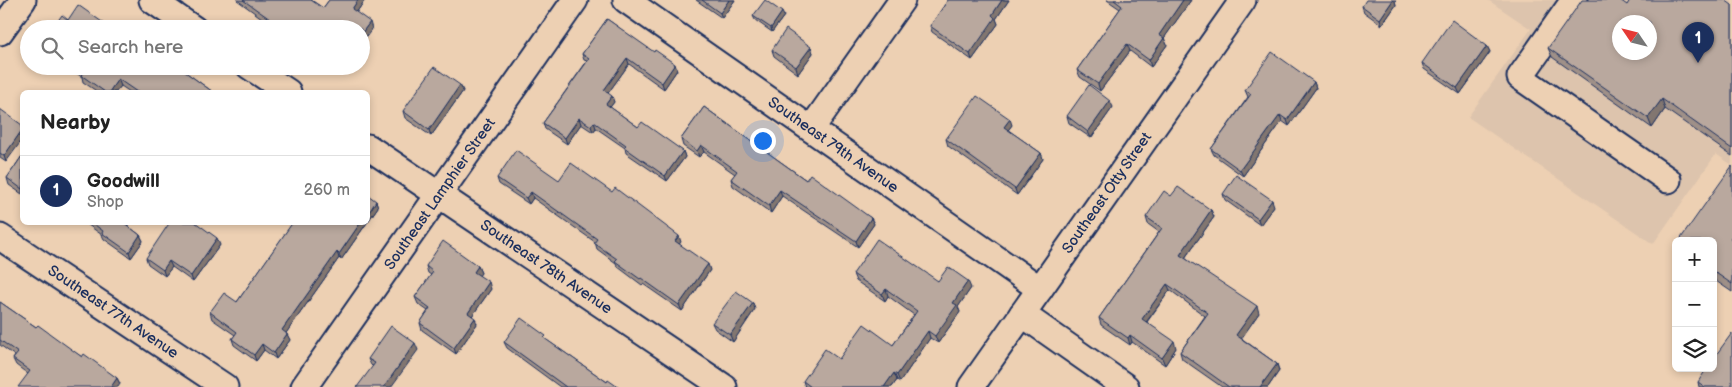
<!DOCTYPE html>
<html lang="en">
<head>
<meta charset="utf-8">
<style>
	:root { --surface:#fff; --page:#f2f2f2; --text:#222; --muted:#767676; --line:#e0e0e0; --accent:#1b2f5e }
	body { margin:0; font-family:"Balsamiq Sans",sans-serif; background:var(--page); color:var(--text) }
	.controls { position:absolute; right:15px; bottom:15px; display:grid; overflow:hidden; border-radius:8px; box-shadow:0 2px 8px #0003 }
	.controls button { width:45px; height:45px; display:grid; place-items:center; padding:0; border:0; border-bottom:1px solid var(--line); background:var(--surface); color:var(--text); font:25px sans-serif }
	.compass { position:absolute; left:1612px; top:15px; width:45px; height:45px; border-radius:50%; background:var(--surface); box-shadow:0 2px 8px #0003; rotate:305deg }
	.you { position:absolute; left:762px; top:140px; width:18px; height:18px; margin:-12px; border:4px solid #fff; border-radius:50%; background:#1a73e8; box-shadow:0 0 0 8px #1a73e833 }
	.badge { display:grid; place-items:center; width:32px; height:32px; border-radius:50%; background:var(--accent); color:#fff; font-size:16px; font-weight:700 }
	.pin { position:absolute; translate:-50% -41px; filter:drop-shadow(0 1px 2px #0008) }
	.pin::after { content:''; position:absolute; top:26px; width:18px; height:15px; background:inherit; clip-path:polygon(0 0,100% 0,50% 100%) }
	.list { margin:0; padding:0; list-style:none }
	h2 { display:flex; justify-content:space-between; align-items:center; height:65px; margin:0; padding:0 20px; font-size:21px }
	h2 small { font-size:16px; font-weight:400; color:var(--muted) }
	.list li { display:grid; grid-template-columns:32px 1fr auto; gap:15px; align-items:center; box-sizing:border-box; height:70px; padding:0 20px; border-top:1px solid var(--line) }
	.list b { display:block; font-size:19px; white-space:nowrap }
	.list p { margin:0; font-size:16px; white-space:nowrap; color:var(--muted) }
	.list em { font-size:16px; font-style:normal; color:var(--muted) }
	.icon { flex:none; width:28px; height:28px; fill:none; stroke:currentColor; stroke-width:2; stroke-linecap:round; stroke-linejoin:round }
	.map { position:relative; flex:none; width:1732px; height:387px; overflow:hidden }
	.search { position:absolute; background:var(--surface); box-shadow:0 2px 8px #0003; left:20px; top:20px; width:350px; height:55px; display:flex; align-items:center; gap:12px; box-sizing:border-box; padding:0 18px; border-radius:28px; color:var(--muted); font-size:19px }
	.panel { position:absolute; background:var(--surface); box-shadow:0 2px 8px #0003; left:20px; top:90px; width:350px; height:135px; border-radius:8px }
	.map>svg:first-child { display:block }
	.built { fill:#ddc4ad; fill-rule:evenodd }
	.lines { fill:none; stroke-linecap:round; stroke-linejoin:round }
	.minor-casing { stroke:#1b2f5e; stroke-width:29 }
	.minor { stroke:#edd0b3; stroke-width:25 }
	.wall { fill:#9f9088; stroke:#1b2f5e }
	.shaded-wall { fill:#82766f; stroke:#1b2f5e }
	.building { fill:#b9a89e; stroke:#1b2f5e; fill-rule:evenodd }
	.labels { text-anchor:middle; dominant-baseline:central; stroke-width:4; stroke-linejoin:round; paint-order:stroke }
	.street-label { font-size:15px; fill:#1b2f5e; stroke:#edd0b3 }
</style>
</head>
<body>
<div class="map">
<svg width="1732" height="387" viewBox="0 0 1732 387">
	<rect width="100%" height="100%" fill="#edd0b3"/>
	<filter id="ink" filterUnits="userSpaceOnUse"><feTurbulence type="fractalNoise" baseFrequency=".02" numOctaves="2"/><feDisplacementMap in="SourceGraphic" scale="10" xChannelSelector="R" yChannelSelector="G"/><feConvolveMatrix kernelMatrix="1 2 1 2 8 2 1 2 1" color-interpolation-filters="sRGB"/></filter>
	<g filter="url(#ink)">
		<path class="built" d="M1488,0H1732V165L1716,154L1653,244L1468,117L1531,29ZM1620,22H1650V52H1620Z"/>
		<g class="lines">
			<g class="minor-casing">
				<g id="minor">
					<path d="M152,0L194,29"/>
					<path d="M626,0L1040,289"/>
					<path d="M1574,0L1520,77L1668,180"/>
					<path d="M0,32L23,0"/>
					<path d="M249,66L288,92"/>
					<path d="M811,129L902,0"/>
					<path d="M368,147L724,387"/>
					<path d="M0,237L225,387"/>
					<path d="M1022,314L1126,387"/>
					<path d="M304,387L575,0"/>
					<path d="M971,387L1243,0"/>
				</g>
			</g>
			<use href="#minor" class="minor"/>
		</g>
		<g class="wall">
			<path d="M237,0H311L323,8L329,0H365L356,13L372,29H277Z"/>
			<path d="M696,0H735L722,18Z"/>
			<path d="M948,0H1009L996,19L998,24L972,60L932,32L930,26Z"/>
			<path d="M1107,0H1191L1164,38L1167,45L1151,67L1130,51L1100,91L1080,77L1077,70L1120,9Z"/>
			<path d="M1395,1L1396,5L1382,25L1364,12L1362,6Z"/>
			<path d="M1627,5H1732V156L1665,109L1652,128L1552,57L1548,48Z"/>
			<path d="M753,16H784L772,32L755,20Z"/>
			<path d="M607,19L677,70L664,89L629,64L608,93L614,102L610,107L638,127L683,151L685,157L667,181L626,153L625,148L596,128L593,132L581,124L567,144L545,129L543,123L587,61L584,60L582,54Z"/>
			<path d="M1487,46L1490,52L1460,94L1424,69L1422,63Z"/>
			<path d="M811,47L813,53L798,74L774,56L772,50Z"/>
			<path d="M66,66H177L213,92H130L121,86L116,92H98L83,82L82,77Z"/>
			<path d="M330,66H345L340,73Z"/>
			<path d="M1314,82L1316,88L1289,126L1282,121L1243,176L1214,155L1211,149L1248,97L1245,90Z"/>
			<path d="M460,85L463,91L431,136L405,118L403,111Z"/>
			<path d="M704,107L806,180L871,218L874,224L858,247L782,196L771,213L733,186L731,179L735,174L704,152L699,157L683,146L681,139Z"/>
			<path d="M1113,107L1091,138L1069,123L1067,116Z"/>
			<path d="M0,109L6,162L0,158Z"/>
			<path d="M1012,125L1008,130L1041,153L1043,159L1017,195L948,146L946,139Z"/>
			<path d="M22,156V194L9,185L7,178Z"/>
			<path d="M1732,166V292L1713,279V241Z"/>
			<path d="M497,178L559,180L681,242L679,244L710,270L682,311L643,284L642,285L618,267L616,263L597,249L595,242L533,198L529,204L499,184Z"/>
			<path d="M1223,194L1274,206L1260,225L1225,200Z"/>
			<path d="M1171,196L1211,210L1214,217L1185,258L1259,313L1241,338L1277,364L1279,371L1268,387H1222L1182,359L1180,352L1205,316L1170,290L1147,322L1176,348L1165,365L1132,342L1130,345L1101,325L1099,318L1159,232L1148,224L1146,217Z"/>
			<path d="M376,201L378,207L341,260L339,258L286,333L290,340L276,359L264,350L256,361L234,345L232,339L235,335L212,319L210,312L237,302L292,224L290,222H368Z"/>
			<path d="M84,222H123L140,235L143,241L131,258L104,239L102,235Z"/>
			<path d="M220,245L193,282L172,267L165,276L148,264L146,258Z"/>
			<path d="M426,266H478L481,273L479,275L491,289L472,316L477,324L456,354L422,330L420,323L428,311L418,304L415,297L431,275L428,273Z"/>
			<path d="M853,274L938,281L971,288L958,307L960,312L938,343L930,338L900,382L897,380L892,387H805L803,381L839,359L893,345L914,315L888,296L885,301L856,281Z"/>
			<path d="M0,302L36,327L82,357L117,378L120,384L28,374L16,365L13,359L15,356L0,345Z"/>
			<path d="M755,309L733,342L715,329L712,323Z"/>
			<path d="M548,341L607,382L618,387H560L507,348L504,342Z"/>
			<path d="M418,350L372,366L371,365L368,359Z"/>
			<path d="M1698,382L1732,387H1699Z"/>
		</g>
		<g class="shaded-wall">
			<path d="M358,0H365L354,16L352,9Z"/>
			<path d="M729,0H735L722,18L720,13Z"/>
			<path d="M1002,0H1009L996,19L998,24L972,60L970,54L992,15Z"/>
			<path d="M1183,0H1191L1162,41L1159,35Z"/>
			<path d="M1393,0H1396L1395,1L1396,5L1382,25L1380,19Z"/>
			<path d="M782,12L784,16L772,32L771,28Z"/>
			<path d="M370,22L372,29L361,44V34Z"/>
			<path d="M1164,38L1167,45L1151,67L1149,60Z"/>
			<path d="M1127,44L1130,51L1100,91L1098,84Z"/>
			<path d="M1487,46L1490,52L1460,94L1457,88Z"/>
			<path d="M811,47L813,53L798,74L796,67Z"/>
			<path d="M627,58L629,64L606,96L604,90Z"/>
			<path d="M675,64L677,70L664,89L662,83Z"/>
			<path d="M338,66H345L340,73L338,67Z"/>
			<path d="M118,79L121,86L116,92H109Z"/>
			<path d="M1314,82L1316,88L1289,126L1287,120Z"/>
			<path d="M460,85L463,91L431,136L429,130Z"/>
			<path d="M612,96L614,102L608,110L606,104Z"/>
			<path d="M1662,99L1665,109L1652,128L1648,118Z"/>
			<path d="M1110,101L1113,107L1091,138L1088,132Z"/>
			<path d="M1280,115L1282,121L1243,176L1240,170Z"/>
			<path d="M579,118L581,124L567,144L565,138Z"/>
			<path d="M1010,119L1012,125L1006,133L1004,127Z"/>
			<path d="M594,122L596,128L593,132L591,126Z"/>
			<path d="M22,130V140L6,162L4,156Z"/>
			<path d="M701,145L704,152L699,157L697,151Z"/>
			<path d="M683,151L685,157L667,181L665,176Z"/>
			<path d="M1041,153L1043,159L1017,195L1015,189Z"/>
			<path d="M780,190L782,196L771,213L769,206Z"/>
			<path d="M531,192L533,198L529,204L526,198Z"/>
			<path d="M1272,200L1274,206L1260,225L1258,219Z"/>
			<path d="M376,201L378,207L341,260L339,254L361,222H368V214Z"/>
			<path d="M1211,210L1214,217L1182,262L1180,255Z"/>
			<path d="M871,218L874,224L858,247L856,241Z"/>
			<path d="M140,235L143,241L131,258L129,252Z"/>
			<path d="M679,236L681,242L677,247L675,241Z"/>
			<path d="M217,238L220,245L193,282L191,276Z"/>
			<path d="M337,252L339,258L284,336L282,330Z"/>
			<path d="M169,261L172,267L165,276L163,270Z"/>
			<path d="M708,264L710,270L682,311L679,305Z"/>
			<path d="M478,266L481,273L477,279L474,272Z"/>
			<path d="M968,281L971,288L958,307L960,312L938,343L935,336L953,303Z"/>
			<path d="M489,282L491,289L470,319L468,313Z"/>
			<path d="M1167,284L1170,290L1144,325L1142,319Z"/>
			<path d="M886,289L888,296L885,301L882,294Z"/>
			<path d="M753,303L755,309L733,342L730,335Z"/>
			<path d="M1257,306L1259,313L1239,342L1236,335Z"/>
			<path d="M475,318L477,324L456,354L454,348Z"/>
			<path d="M928,331L930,338L900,382L897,375Z"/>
			<path d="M287,334L290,340L276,359L274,353Z"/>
			<path d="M1130,335L1132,342L1130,345L1128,338Z"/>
			<path d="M1174,341L1176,348L1165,365L1162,358Z"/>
			<path d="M415,343L418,350L391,387H384Z"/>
			<path d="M262,344L264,350L256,361L254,355Z"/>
			<path d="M1277,364L1279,371L1268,387H1260Z"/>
			<path d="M894,373L897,380L892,387H884Z"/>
			<path d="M117,378L120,384L118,387H111Z"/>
		</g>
		<g class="building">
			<path d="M243,0H311L323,8L329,0H358L352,9L370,22L361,34V29H284Z"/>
			<path d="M702,0H729L720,13Z"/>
			<path d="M765,0L782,12L771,28L753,16Z"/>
			<path d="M948,0H1002L992,15L995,18L970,54L930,26Z"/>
			<path d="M1114,0H1183L1159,35L1164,38L1149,60L1127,44L1098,84L1077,70L1122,6Z"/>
			<path d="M1366,0H1393L1380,19L1362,6Z"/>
			<path d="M1582,0H1620L1627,5L1630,0H1725L1732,5V149L1662,99L1648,118L1548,48ZM1620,22H1650V52H1620Z"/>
			<path d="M78,5L112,29H52L62,15L68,20Z"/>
			<path d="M607,19L654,52L655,50L675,64L662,83L627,58L604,90L612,96L606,104L638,127L642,122L683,151L665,176L624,147L626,145L594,122L591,126L579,118L565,138L543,123L589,59L582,54Z"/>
			<path d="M1452,20L1487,46L1457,88L1422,63Z"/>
			<path d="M786,29L811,47L796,67L772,50Z"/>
			<path d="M1272,52L1314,82L1287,120L1280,115L1240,170L1211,149L1251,94L1245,90Z"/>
			<path d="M73,66H177L213,92H137L118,79L109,92H105L81,75L83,73Z"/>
			<path d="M434,67L460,85L429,130L403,111Z"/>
			<path d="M1089,85L1110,101L1088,132L1067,116Z"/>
			<path d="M977,96L1010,119L1004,127L1041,153L1015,189L946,139Z"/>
			<path d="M704,107L806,180L810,174L871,218L856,241L780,190L769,206L731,179L737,171L701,145L697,151L681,139Z"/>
			<path d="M0,109L22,125V130L4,156L0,153Z"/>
			<path d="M516,150L559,180L571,163L612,192L615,188L679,236L675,241L708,264L679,305L641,278L640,279L615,261L617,259L594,243L597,239L531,192L526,198L497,178Z"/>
			<path d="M22,156V189L7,178Z"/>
			<path d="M1732,166V236L1730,238L1732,239V284L1713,271V241H1679Z"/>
			<path d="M1236,175L1272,200L1258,219L1223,194Z"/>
			<path d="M1178,187L1211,210L1180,255L1257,306L1236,335L1277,364L1260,387H1229L1180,352L1208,313L1167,284L1142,319L1174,341L1162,358L1130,335L1128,338L1099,318L1162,228L1146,217L1164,191L1171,196Z"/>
			<path d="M368,195L376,201L368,214Z"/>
			<path d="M91,222H123L140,235L129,252L102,233L103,231Z"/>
			<path d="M170,222H195L217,238L191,276L169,261L163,270L146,258Z"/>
			<path d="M293,222H361L339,254L337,252L282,330L287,334L274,353L262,344L254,355L232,339L237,332L210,312L224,293L237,302Z"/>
			<path d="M877,239L938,281L948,267L968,281L953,303L957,305L935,336L928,331L897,375L894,373L884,387H811L803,381L825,349L839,359L864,324L893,345L917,311L886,289L882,294L853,274Z"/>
			<path d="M443,241L478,266L474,272L489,282L468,313L475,318L454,348L420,323L430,308L415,297L433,272L426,266Z"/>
			<path d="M736,291L753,303L730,335L712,323Z"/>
			<path d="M0,302L36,327L38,325L82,357L84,354L117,378L111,387H18L30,371L13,359L18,353L0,340Z"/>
			<path d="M521,318L546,336L544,338L607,382L608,380L618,387H566L504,342Z"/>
			<path d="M391,326L415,343L384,387H357L375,363L368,359Z"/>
			<path d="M1732,333V387H1705L1698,382L1707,368H1713V359Z"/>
		</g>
	</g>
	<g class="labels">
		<g class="street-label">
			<text transform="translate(833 145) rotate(35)">Southeast 79th Avenue</text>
			<text transform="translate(1107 193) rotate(-55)">Southeast Otty Street</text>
			<text transform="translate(440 194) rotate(-55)">Southeast Lamphier Street</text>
			<text transform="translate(546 267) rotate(34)">Southeast 78th Avenue</text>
			<text transform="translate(113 312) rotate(34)">Southeast 77th Avenue</text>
		</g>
	</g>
</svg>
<div class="controls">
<button>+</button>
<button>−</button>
<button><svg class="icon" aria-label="layers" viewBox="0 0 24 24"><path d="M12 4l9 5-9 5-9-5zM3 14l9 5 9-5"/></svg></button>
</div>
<svg class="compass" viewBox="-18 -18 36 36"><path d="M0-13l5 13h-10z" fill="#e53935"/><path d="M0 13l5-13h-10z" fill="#767676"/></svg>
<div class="you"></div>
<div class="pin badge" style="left:1698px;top:63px">1</div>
<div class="search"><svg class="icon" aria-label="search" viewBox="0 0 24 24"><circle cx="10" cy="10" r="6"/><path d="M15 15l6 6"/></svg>Search here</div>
<section class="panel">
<h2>Nearby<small></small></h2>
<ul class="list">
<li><span class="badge">1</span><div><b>Goodwill</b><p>Shop</p></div><em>260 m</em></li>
</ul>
</section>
</div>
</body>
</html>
